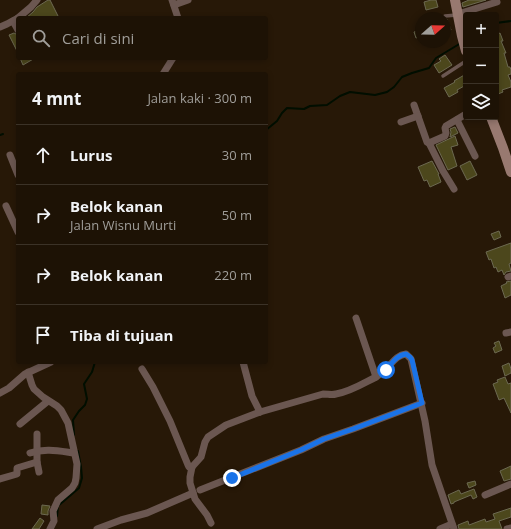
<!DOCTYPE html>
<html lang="id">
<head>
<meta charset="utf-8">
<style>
	:root { --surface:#1d1205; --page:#2a2013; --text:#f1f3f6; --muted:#a09e9a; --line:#3b3227 }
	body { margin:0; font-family:"Open Sans",sans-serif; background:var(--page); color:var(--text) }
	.controls { position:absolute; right:12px; top:12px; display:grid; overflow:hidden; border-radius:4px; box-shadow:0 2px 6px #0003 }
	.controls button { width:36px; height:36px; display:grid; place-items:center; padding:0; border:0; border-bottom:1px solid var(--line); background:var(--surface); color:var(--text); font:20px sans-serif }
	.compass { position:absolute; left:415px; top:12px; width:36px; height:36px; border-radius:50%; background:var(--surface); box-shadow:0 2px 6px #0003; rotate:70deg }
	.stop { position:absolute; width:12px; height:12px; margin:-9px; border:3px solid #1a73e8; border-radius:50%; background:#fff }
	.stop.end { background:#1a73e8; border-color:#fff; box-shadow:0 1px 4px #0008 }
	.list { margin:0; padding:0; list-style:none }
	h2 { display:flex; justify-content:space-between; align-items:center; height:52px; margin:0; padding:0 16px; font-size:17px }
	h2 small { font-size:13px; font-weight:400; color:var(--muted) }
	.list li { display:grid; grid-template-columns:26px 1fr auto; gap:12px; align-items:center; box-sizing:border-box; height:60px; padding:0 16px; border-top:1px solid var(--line) }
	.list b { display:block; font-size:15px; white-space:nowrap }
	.list p { margin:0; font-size:13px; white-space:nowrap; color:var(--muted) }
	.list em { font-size:13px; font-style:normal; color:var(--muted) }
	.icon { flex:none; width:22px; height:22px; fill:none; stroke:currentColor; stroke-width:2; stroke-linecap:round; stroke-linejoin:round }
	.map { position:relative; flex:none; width:511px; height:529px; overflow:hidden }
	.search { position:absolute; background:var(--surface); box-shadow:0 2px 6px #0003; left:16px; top:16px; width:252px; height:44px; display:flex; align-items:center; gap:10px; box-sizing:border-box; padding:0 14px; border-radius:4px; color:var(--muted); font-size:15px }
	.panel { position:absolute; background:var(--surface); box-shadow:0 2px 6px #0003; left:16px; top:72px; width:252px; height:292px; border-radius:4px }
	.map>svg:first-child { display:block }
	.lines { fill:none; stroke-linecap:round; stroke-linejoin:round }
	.stream { stroke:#010e00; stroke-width:2 }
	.building { fill:#4c471c; stroke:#6c6951 }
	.lane { stroke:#6b5751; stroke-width:3.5 }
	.street { stroke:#6b5751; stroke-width:7 }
	.secondary { stroke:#987970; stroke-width:10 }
	.route { stroke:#1a73e8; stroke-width:5 }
</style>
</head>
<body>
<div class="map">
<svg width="511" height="529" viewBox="0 0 511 529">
	<rect width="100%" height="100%" fill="#271807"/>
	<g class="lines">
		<g class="stream">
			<path d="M496,23L511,21"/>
			<path d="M266,130L277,121L282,113L287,108L304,109L310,106L327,105L340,96L350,92L375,95L387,92L394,87L402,77L412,73L429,68L436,58L461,43"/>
			<path d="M0,135L3,134"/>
			<path d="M74,435L73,420L79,411L85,405L87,399L84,384L92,372L95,362"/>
			<path d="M57,516L58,506L79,488L82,478L81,467L78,451"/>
		</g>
	</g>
	<g class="building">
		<path d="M48,0H50L59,18H26L33,12L37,7Z"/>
		<path d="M431,0H436L438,7L426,10L424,2Z"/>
		<path d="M469,0H486L463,7L462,3Z"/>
		<path d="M445,19H447L451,30L445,32Z"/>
		<path d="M496,29L498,34L500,33L503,41H501L506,53H504L508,67H510L511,70V74L508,75L511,82V87L502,90L503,92L498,94L496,88Z"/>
		<path d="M421,30V36L416,38L414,32Z"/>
		<path d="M14,33L18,35V53L9,35Z"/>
		<path d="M445,55L452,65L439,73L434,65L441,61L439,59Z"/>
		<path d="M20,58H35L23,65Z"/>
		<path d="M466,74V85L457,90L458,92L449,97L444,88L455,82L454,81Z"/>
		<path d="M455,127L458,133L450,137L451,132L450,129Z"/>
		<path d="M455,136L458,145L451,147L457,166L448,170L436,145Z"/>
		<path d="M432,161L439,174H438L441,182L430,187L427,180L424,181L418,167Z"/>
		<path d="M470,161L477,175L467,180L460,166Z"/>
		<path d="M499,231L501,237L494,240L491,234Z"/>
		<path d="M511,243V263L509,264L511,271L506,272L504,275L502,270L498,272L496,267L494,268L491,259L489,260L486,252Z"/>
		<path d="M511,281V295L505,298L501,286L507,283L506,282Z"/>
		<path d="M499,341L502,350L495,353L493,348L496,346L494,343Z"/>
		<path d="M509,363L511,369V373L505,376L502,366Z"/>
		<path d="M505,377L508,384L511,383V413L504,398L499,400L493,384L498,382L497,380Z"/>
		<path d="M511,466V479L504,481L500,471Z"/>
		<path d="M475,481L476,485L469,488L467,483Z"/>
		<path d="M474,489L477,497L473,499L471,495L454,502V503L451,504L448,495L459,490L461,494Z"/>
		<path d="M42,505L50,506L48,511V515L41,514Z"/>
		<path d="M511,508V517L499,521L502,529H459L458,525L468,521L469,525L485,519L486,522L495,519L493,514Z"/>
		<path d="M40,518L44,521L39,529H32Z"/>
	</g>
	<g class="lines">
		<g class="lane">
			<path d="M445,16L457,15"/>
			<path d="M443,76L466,61"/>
		</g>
		<g class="street">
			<path d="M172,0L178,18"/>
			<path d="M174,5L188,0"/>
			<path d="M458,14L497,2"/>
			<path d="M18,18L31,7L37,0"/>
			<path d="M13,21L18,30"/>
			<path d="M0,27L7,24L18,18"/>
			<path d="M163,74L173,58"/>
			<path d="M414,105L427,142L429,143L443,171L454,189"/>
			<path d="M457,120L475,156"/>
			<path d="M401,122L418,116"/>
			<path d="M429,143L445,136L446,133L445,128L446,126L466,114"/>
			<path d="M10,155L18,175"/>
			<path d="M6,206L18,232"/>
			<path d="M508,277L511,276"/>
			<path d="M506,333L511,332"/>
			<path d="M243,362L252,396L260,412"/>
			<path d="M142,369L153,387L170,421L188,465L189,467H192"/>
			<path d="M28,372L32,385L34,389L43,397L57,406L61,410L68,423L77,464L76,478L75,483L72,488L58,500L53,511L54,521L50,529"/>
			<path d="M376,377C380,374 384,372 387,368C393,362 397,355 406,354L411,359L425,421L432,465L454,529"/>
			<path d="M0,393L9,388L25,374L51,362"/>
			<path d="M20,424L48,401"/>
			<path d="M37,434V462L39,472"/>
			<path d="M30,453C45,448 59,451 74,453"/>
			<path d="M0,479L17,474V468L37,462"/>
			<path d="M200,490L301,450L324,439L353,429L422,403"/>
			<path d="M485,495L511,484"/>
			<path d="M211,523L207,515L195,499L190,483V477L192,467L201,457L205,442L208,437L226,425L260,412L323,394C328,394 332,395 336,394C350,392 364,383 376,377L356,318"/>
			<path d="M97,529L121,520L147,513L193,493"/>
			<path d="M440,529L452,524"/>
			<path d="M507,529L511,528"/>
		</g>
		<g class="secondary">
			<path d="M455,0L462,36L466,51"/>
			<path d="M491,117L503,148L511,172"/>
		</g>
	</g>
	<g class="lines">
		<path class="route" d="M232,478L301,450L324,439L353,429L422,403L412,360L410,357L406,354C397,355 392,363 386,370"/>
	</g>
</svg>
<div class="controls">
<button>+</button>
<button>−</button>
<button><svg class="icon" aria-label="layers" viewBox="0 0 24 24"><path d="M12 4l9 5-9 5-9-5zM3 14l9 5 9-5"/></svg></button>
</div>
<svg class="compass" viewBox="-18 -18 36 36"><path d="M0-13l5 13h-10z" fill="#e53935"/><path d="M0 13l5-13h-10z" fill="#a09e9a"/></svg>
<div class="stop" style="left:386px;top:370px"></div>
<div class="stop end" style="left:232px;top:478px"></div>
<div class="search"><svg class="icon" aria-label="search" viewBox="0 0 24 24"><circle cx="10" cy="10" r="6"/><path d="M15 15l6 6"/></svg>Cari di sini</div>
<section class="panel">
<h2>4 mnt<small>Jalan kaki · 300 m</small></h2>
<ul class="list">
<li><svg class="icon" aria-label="ahead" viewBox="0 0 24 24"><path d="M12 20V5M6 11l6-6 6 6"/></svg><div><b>Lurus</b></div><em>30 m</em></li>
<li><svg class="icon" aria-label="right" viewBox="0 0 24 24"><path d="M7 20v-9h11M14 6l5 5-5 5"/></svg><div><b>Belok kanan</b><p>Jalan Wisnu Murti</p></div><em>50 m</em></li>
<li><svg class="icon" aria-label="right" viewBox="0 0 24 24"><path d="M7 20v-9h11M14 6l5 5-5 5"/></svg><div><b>Belok kanan</b></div><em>220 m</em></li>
<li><svg class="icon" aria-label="arrive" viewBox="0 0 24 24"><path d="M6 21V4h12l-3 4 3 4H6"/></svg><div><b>Tiba di tujuan</b></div></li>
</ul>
</section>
</div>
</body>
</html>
